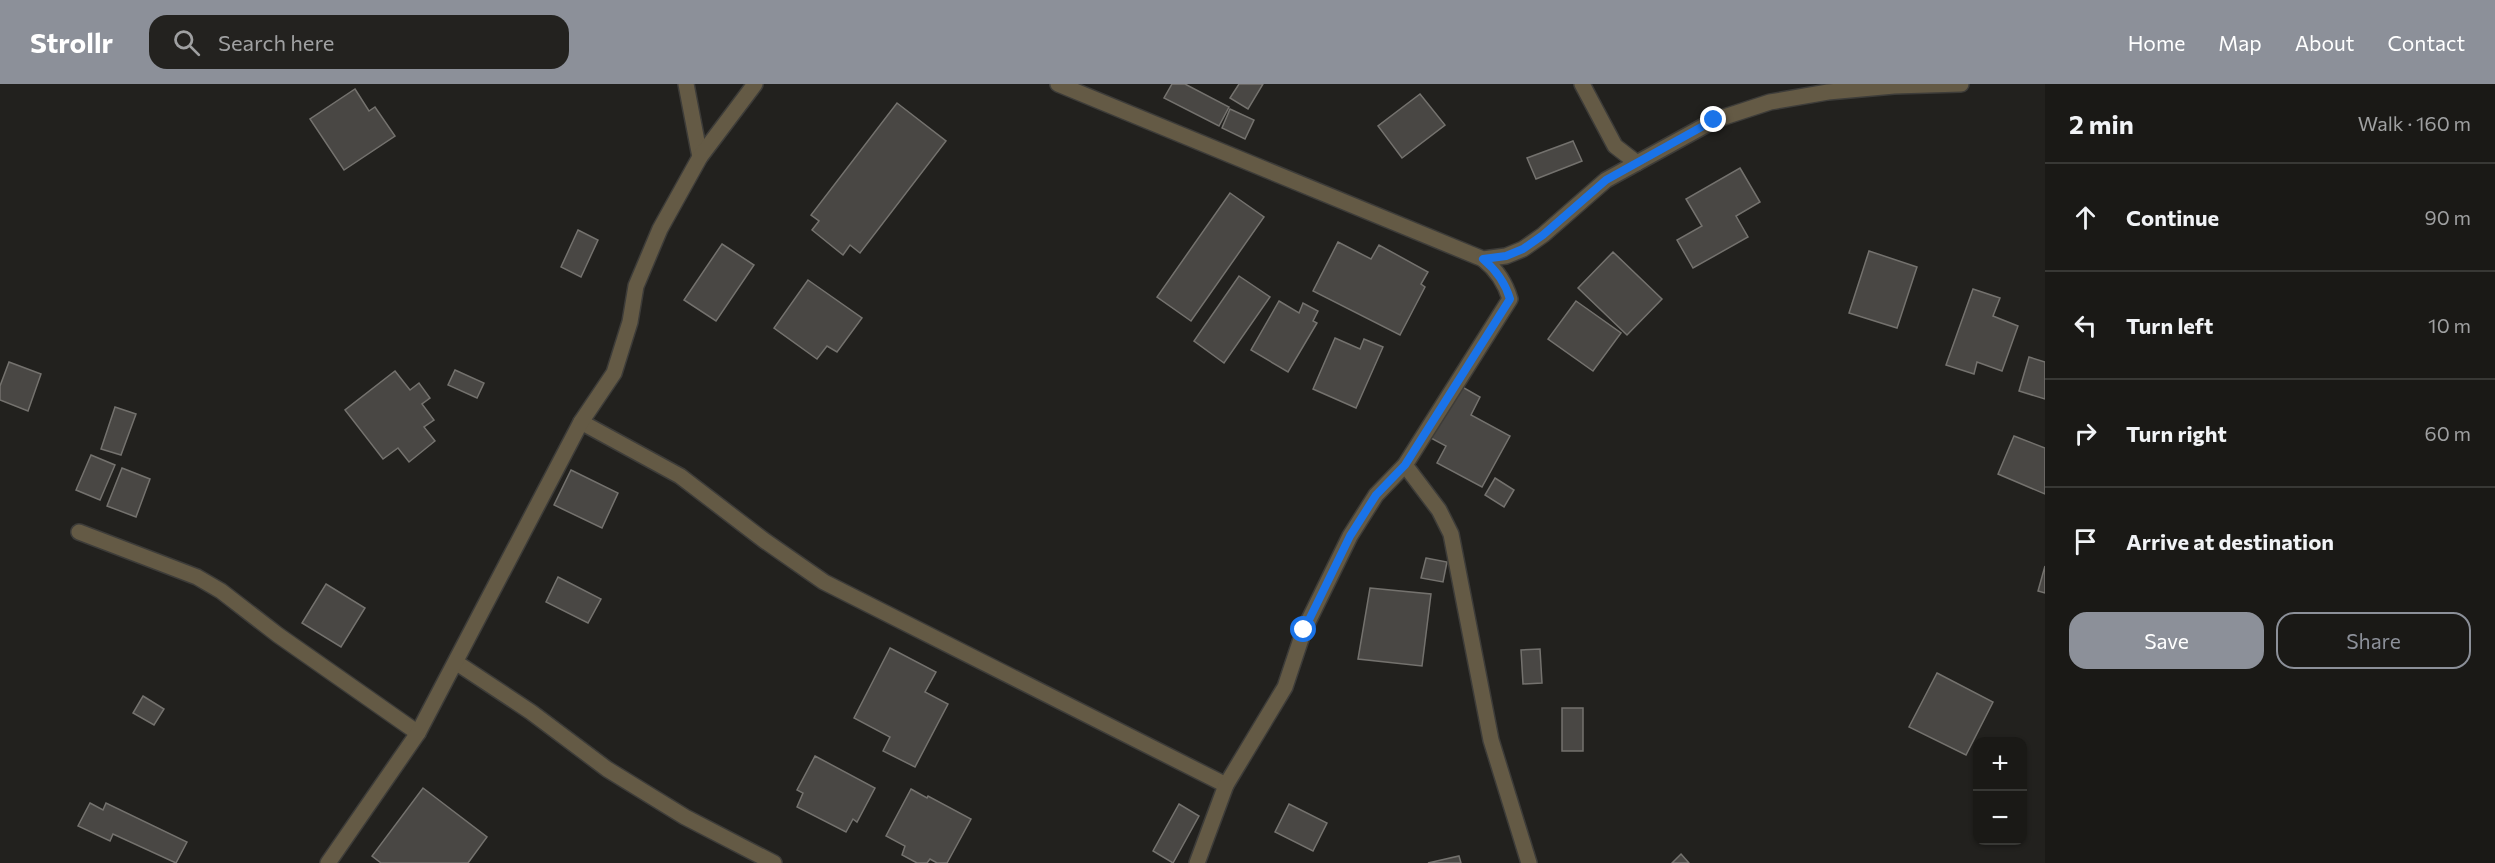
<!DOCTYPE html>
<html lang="en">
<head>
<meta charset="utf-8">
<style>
	:root { --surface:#1a1916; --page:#23221f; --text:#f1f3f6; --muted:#9fa0a1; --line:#383835; --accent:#8c9099 }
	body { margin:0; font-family:Commissioner,sans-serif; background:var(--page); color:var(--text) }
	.controls { position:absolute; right:18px; bottom:18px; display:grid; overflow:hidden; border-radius:12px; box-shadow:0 2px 4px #0004 }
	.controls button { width:54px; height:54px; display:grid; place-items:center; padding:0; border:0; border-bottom:2px solid var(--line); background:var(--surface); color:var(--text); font:30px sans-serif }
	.stop { position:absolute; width:18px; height:18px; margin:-14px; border:4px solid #1a73e8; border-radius:50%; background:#fff }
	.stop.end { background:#1a73e8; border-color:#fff; box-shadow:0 2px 6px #0008 }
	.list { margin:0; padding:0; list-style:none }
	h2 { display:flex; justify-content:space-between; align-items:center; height:78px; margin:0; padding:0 24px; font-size:26px }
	h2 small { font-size:20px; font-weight:400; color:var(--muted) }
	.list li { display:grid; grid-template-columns:39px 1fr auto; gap:18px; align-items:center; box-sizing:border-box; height:108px; padding:0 24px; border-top:2px solid var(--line) }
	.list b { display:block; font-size:22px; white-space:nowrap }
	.list em { font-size:20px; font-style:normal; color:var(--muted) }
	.actions { display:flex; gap:12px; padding:18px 24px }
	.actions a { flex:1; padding:14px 0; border:2px solid var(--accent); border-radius:18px; text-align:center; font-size:21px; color:var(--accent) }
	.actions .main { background:var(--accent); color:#fff }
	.icon { flex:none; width:33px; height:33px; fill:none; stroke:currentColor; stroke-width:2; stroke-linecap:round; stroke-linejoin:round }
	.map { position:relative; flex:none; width:2045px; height:779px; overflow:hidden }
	header { display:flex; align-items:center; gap:36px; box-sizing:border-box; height:84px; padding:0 30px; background:var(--accent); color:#fff }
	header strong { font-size:28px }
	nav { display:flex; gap:33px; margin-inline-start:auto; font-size:21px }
	.search { width:420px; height:54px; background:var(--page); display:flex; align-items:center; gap:15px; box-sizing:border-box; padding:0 21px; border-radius:18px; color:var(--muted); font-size:22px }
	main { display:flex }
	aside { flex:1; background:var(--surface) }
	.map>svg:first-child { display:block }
	.building { fill:#494744; stroke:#74726e; stroke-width:1.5 }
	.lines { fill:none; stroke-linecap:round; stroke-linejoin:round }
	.minor-casing { stroke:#3d3c39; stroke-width:18 }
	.minor { stroke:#645a45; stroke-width:15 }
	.route { stroke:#1a73e8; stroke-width:8 }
</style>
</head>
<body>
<header>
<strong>Strollr</strong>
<div class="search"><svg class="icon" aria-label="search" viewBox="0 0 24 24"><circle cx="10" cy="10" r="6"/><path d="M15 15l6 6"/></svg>Search here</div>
<nav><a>Home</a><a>Map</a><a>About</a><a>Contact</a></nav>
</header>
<main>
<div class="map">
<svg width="2045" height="779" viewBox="0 0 2045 779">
	<rect width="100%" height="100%" fill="#22211e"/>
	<g class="building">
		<path d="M1172,0H1185L1229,23L1219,42L1164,14Z"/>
		<path d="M1239,0H1263L1248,25L1230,14Z"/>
		<path d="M355,5L369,27L375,23L395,52L344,86L310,35Z"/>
		<path d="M1420,10L1445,41L1402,74L1378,42Z"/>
		<path d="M897,19L946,57L860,169L850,161L843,171L812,146L819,137L811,131Z"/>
		<path d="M1230,25L1254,36L1245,55L1222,44Z"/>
		<path d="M1573,57L1582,77L1536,95L1527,74Z"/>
		<path d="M1740,84L1760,118L1736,132L1748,153L1693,184L1677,156L1702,142L1686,115Z"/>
		<path d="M1230,109L1264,133L1191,237L1157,213Z"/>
		<path d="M578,146L598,156L581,193L561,183Z"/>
		<path d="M1338,158L1371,175L1379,161L1428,188L1421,200L1425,203L1400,251L1313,207Z"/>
		<path d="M722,160L754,181L716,237L684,216Z"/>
		<path d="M1869,167L1917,183L1897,244L1849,229Z"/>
		<path d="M1613,168L1662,215L1627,251L1578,204Z"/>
		<path d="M1239,192L1270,213L1224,279L1194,257Z"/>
		<path d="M808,196L862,234L837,268L827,262L817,275L774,244Z"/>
		<path d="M1973,205L2000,214L1993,232L2018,242L2002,287L1977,278L1974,290L1946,281Z"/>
		<path d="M1279,217L1299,229L1303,219L1318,227L1313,237L1317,239L1288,288L1251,266Z"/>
		<path d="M1576,217L1621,249L1593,287L1548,255Z"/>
		<path d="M1335,254L1360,265L1364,255L1383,263L1356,324L1313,305Z"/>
		<path d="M2029,273L2045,278V315L2019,307Z"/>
		<path d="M9,278L41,290L28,327L0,316V302Z"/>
		<path d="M455,286L484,299L477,314L448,301Z"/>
		<path d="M395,287L410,306L419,299L430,314L422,320L434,336L424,343L435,357L409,378L398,364L383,375L345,326Z"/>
		<path d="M1457,300L1480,313L1471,331L1510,352L1482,403L1437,379L1446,362L1429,353Z"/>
		<path d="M115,323L136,330L121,371L101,365Z"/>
		<path d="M2014,352L2045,364V410L1998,390Z"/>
		<path d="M91,371L115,381L100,416L76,406Z"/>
		<path d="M122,384L150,395L136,433L107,422Z"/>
		<path d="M571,386L618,409L602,444L554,421Z"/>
		<path d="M1495,394L1514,406L1504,423L1485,411Z"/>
		<path d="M1426,474L1447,478L1443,498L1421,494Z"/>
		<path d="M2045,482V509L2038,507Z"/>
		<path d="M558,493L601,515L588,539L546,518Z"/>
		<path d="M326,500L365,524L341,563L302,539Z"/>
		<path d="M1370,504L1431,510L1422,582L1358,575Z"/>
		<path d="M890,564L936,588L925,608L948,620L915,683L883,667L890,653L854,634Z"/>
		<path d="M1540,565L1542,599L1523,600L1521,566Z"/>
		<path d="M1937,589L1993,618L1966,671L1909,643Z"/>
		<path d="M143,612L164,625L154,641L133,629Z"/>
		<rect x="1562" y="624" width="21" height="43"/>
		<path d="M815,672L875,704L857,738L853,735L846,748L797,723L803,709L797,706Z"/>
		<path d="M423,704L487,753L468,779H381L372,772Z"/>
		<path d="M911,705L927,714L928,712L971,735L947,779H937L930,775L927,779H917L902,771L905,762L886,752Z"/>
		<path d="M90,719L103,726L106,719L187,758L176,779L113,750L110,757L78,742Z"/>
		<path d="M1179,720L1199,732L1173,779L1153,767Z"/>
		<path d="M1289,720L1327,739L1313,767L1275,748Z"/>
		<path d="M1681,770L1689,779H1672Z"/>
		<path d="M1459,772L1461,779H1428Z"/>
	</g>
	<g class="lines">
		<g class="minor-casing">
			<g id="minor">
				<path d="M686,0L700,73"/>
				<path d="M1058,0L1483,175L1506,172L1523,165L1543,151L1606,96L1715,36L1770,18L1828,8L1894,2L1961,0"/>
				<path d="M1582,0L1615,62L1637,79"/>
				<path d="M581,338L680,392L765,457L824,498L1226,701"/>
				<path d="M1405,381L1439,426L1451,450L1491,656L1529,779"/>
				<path d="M79,448L197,493L221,507L278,551L418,649"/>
				<path d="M457,579L531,628L607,685L685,733L774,779"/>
				<path d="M328,779L418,649L581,338L614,289L630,238L636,202L660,145L700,73L755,0"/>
				<path d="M1197,779L1226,701L1285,603L1304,546L1350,452L1376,411L1405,381L1510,215C1505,198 1497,186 1483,175"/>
			</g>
		</g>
		<use href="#minor" class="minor"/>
	</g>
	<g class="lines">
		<path class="route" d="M1304,546L1350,452L1376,411L1405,381L1510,215C1505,198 1496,186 1483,175L1506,172L1523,165L1543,151L1606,96L1714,36"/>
	</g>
</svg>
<div class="controls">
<button>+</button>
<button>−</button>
</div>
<div class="stop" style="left:1304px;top:546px"></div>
<div class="stop end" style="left:1714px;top:36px"></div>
</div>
<aside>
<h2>2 min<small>Walk · 160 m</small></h2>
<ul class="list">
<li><svg class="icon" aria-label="ahead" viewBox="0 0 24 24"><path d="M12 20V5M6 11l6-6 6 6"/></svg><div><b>Continue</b></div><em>90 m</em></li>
<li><svg class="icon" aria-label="left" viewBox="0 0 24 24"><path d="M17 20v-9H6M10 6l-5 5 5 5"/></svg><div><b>Turn left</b></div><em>10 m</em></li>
<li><svg class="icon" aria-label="right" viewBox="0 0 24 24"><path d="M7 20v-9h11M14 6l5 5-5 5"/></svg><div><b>Turn right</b></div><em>60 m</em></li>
<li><svg class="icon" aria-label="arrive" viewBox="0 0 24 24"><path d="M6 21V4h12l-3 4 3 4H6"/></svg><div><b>Arrive at destination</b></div></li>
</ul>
<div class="actions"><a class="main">Save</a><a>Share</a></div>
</aside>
</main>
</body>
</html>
